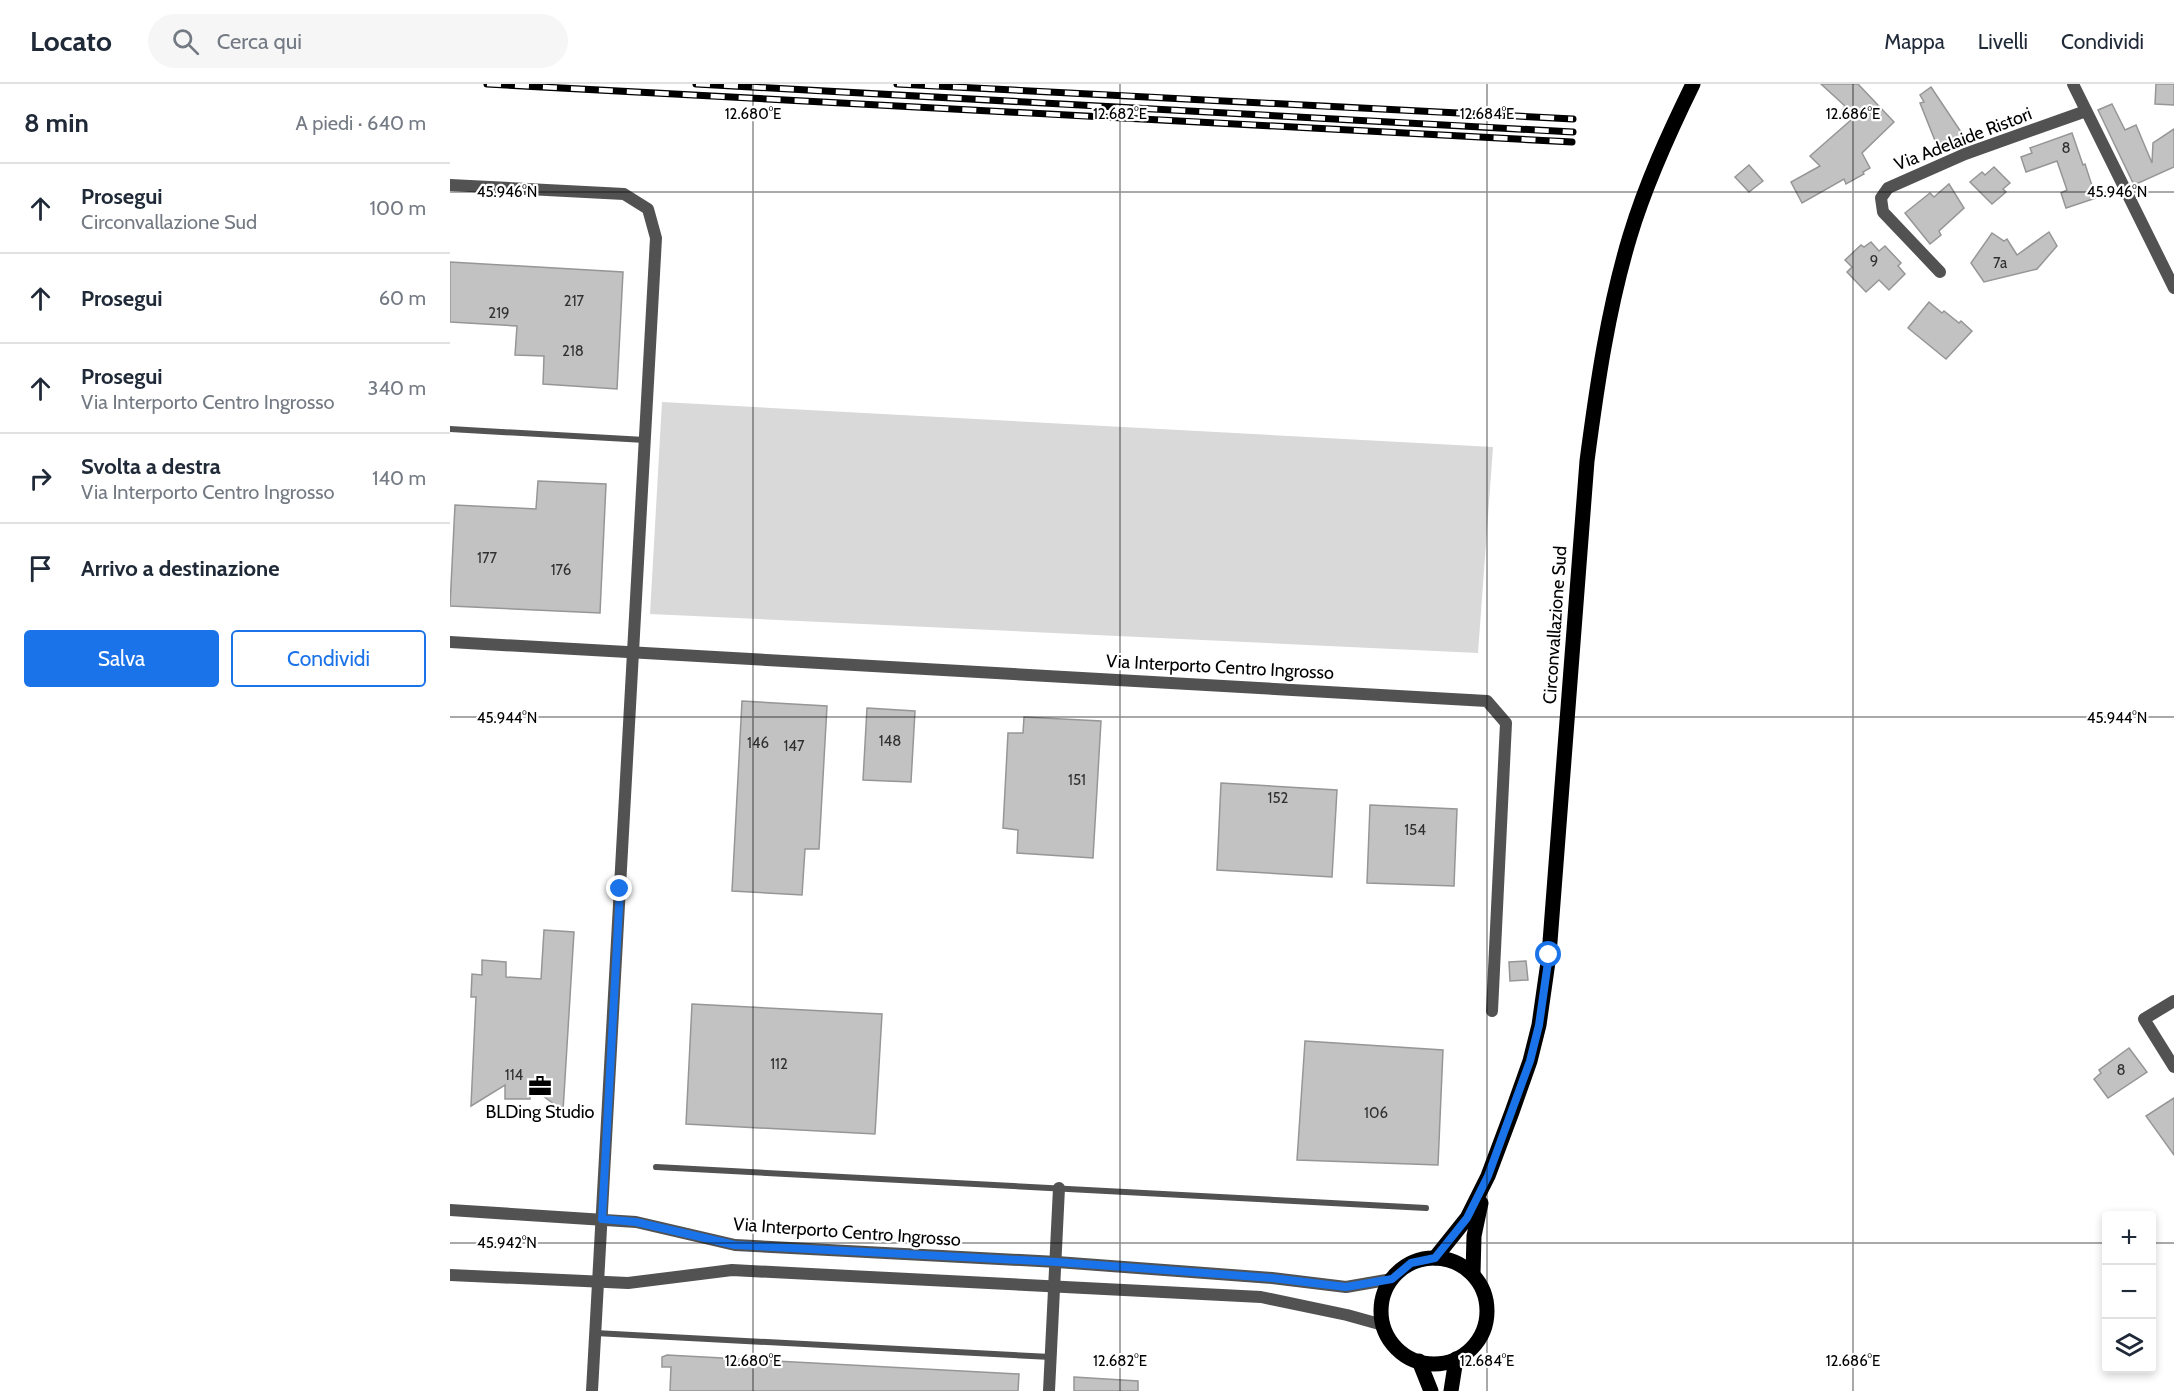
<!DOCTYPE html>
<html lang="it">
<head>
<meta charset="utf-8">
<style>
	:root { --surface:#fff; --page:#f6f6f7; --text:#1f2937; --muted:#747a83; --line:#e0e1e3; --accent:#1a73e8 }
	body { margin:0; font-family:Cabin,sans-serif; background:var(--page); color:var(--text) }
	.controls { position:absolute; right:18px; bottom:18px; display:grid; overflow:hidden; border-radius:6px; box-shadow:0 3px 9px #0003 }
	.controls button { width:54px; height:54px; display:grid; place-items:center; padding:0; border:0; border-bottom:2px solid var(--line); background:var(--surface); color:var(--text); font:30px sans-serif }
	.stop { position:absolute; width:18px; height:18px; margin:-14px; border:4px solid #1a73e8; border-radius:50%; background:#fff }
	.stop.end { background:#1a73e8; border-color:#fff; box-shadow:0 2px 6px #0008 }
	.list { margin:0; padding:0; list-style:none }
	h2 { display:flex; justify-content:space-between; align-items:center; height:78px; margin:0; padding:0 24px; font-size:26px }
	h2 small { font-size:20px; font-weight:400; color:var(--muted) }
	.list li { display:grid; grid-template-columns:39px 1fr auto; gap:18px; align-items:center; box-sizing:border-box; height:90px; padding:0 24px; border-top:2px solid var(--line) }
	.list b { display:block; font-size:22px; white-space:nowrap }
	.list p { margin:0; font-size:20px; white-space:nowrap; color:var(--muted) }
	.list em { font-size:20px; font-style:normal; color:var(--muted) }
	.actions { display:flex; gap:12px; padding:18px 24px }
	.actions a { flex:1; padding:14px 0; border:2px solid var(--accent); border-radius:6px; text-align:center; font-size:21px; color:var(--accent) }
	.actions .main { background:var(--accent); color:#fff }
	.icon { flex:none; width:33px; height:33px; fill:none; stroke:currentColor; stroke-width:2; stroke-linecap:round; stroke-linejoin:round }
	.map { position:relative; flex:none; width:1724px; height:1307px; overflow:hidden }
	header { display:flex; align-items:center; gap:36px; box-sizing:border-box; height:84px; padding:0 30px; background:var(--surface); border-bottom:2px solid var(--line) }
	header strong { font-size:28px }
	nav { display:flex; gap:33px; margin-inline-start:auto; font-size:21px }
	.search { width:420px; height:54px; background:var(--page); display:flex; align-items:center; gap:15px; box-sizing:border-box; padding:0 21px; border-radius:33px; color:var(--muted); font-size:22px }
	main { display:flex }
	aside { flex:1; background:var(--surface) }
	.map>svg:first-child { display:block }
	.green { fill:#d9d9d9 }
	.building { fill:#c2c2c2; stroke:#969696; stroke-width:1.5 }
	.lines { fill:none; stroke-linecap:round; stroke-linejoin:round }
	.service { stroke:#525252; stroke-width:6 }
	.minor { stroke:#525252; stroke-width:12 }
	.tertiary { stroke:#525252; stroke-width:12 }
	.primary { stroke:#000; stroke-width:15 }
	.rail-casing { stroke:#000; stroke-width:7 }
	.rail { stroke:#fff; stroke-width:4.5; stroke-dasharray:14; stroke-linecap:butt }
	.route { stroke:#1a73e8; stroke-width:8 }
	.ticks { fill:none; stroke:#000; stroke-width:1.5; stroke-opacity:0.45 }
	.labels { text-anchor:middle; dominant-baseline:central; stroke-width:4.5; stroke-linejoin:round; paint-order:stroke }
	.number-label { font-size:15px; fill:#303030 }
	.street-label { font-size:18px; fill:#000; stroke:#fff }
	.poi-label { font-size:18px; fill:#000; stroke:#fff }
	.ticks-label { font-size:15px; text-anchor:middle; fill:#000; stroke:#fff; stroke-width:4.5; stroke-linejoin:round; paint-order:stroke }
</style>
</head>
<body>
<header>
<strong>Locato</strong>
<div class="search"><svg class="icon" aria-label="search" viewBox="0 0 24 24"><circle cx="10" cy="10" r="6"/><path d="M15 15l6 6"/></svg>Cerca qui</div>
<nav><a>Mappa</a><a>Livelli</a><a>Condividi</a></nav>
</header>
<main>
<aside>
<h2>8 min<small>A piedi · 640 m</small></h2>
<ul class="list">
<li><svg class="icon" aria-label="ahead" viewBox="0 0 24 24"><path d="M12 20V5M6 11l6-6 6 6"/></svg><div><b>Prosegui</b><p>Circonvallazione Sud</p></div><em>100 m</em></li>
<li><svg class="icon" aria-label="ahead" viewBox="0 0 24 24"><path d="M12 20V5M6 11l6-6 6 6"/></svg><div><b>Prosegui</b></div><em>60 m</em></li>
<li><svg class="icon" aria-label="ahead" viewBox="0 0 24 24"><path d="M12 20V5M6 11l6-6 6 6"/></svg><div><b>Prosegui</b><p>Via Interporto Centro Ingrosso</p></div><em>340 m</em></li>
<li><svg class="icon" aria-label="right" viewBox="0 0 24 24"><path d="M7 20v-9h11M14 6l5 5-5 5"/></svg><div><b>Svolta a destra</b><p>Via Interporto Centro Ingrosso</p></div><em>140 m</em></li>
<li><svg class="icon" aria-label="arrive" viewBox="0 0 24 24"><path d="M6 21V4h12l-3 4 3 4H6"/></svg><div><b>Arrivo a destinazione</b></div></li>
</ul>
<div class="actions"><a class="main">Salva</a><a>Condividi</a></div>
</aside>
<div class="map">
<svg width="1724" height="1307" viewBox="0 0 1724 1307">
	<rect width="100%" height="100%" fill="#fff"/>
	<path class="green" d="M212,318L1043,363L1028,569L200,530Z"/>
	<g class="building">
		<path d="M1371,0H1408L1444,38L1412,69L1420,84L1413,88L1414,90L1396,100L1394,95L1352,119L1341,98L1370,82L1360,72L1401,36L1392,26L1395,22Z"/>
		<path d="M1706,0H1724V21L1705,20Z"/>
		<path d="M1481,3L1515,54L1488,64L1470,19L1474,18L1470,11Z"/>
		<path d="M1662,20L1675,46L1686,41L1702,79L1703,59L1724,45V83L1684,101L1648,26Z"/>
		<path d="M1622,49L1633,81L1635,80L1646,114L1616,124L1611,109L1617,106L1607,77L1576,88L1571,73L1582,69L1580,64Z"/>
		<path d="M1299,81L1313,97L1299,108L1285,93Z"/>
		<path d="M1544,83L1560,99L1553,105L1556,108L1542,120L1520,98L1532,88L1535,91Z"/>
		<path d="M1499,100L1514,124L1489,147L1491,151L1480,160L1455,129L1480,109L1484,113Z"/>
		<path d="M1599,148L1607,162L1587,185L1534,198L1521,179L1542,149L1554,157L1557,155L1567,171Z"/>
		<path d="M1421,158L1429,167L1435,162L1451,179L1448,182L1455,190L1439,206L1429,196L1416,208L1397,188L1402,183L1395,176L1411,161L1414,163Z"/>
		<path d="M0,178L173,188L167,305L93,300L94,272L65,271L67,242L0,238Z"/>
		<path d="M1479,218L1492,229L1494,227L1509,239L1511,237L1522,247L1496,275L1458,244Z"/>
		<path d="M88,397L156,400L150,529L0,522L5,421L86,425Z"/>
		<path d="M292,617L377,622L369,765H355L352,811L282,807Z"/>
		<path d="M417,624L465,627L461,698L413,696Z"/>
		<path d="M574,633L651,637L643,774L567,769L568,746L553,744L558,649H573Z"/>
		<path d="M771,699L887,706L882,793L767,786Z"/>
		<path d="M920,721L1007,725L1004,802L917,799Z"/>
		<path d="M94,846L124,848L113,1027L80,1002V1015H55V1001L21,1022L26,913H21L22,890L32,891V876L56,878V893L91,895Z"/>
		<path d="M1076,877L1078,896L1060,897L1059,878Z"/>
		<path d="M242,920L432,930L425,1050L236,1040Z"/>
		<path d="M855,957L993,966L988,1081L847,1076Z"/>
		<path d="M1679,964L1697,988L1658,1014L1644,995L1651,989L1649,986Z"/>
		<path d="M1724,1014V1071L1696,1032Z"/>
		<path d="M217,1271L569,1290L568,1307H220L221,1283H212V1273Z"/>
		<path d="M624,1293L688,1297V1307H624Z"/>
	</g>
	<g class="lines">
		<g class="service">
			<path d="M0,345L195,356"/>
			<path d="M206,1083L976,1124"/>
			<path d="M145,1249L601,1273"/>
		</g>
		<g class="minor">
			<path d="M0,101L174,110L198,125L206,154L142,1307"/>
			<path d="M1490,188L1433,128L1431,114L1438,104L1515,70L1636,27"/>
			<path d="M0,558L1037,617L1056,639L1042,927"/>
			<path d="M1724,917L1694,935L1724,983"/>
			<path d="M0,1126L186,1138L285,1161L607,1178L822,1194L896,1203L942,1195"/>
			<path d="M0,1191L178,1199L282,1186L811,1213L897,1231L933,1241"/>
			<path d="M599,1307L609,1104"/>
		</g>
		<path class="tertiary" d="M1623,0L1724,204"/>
		<g class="primary">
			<path d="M985,1174L1017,1134L1038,1092L1062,1028L1080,977L1089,941L1099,871L1137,377C1147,301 1158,225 1180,152C1196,99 1219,49 1243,0"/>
			<circle cx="984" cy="1227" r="53"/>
			<path d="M1023,1190L1024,1152L1031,1119"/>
			<path d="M969,1277L981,1307"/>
			<path d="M1001,1307L1006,1275"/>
		</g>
		<g class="rail-casing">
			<g id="rail">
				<path d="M37,0L1122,58"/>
				<path d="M246,0L1123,48"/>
				<path d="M447,0L1123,35"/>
			</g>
		</g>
		<use href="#rail" class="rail"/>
	</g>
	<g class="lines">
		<path class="route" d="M170,805L152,1135L186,1138L285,1161L607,1178L822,1194L896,1203L942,1195L961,1179L985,1174L1017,1134L1038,1092L1080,977L1089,941L1099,871"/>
	</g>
	<path class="ticks" d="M303,0V1307M670,0V1307M1037,0V1307M1403,0V1307M0,108H1724M0,633H1724M0,1159H1656M1702,1159H1724"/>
	<defs>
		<g id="office-bare" transform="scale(1.8)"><path d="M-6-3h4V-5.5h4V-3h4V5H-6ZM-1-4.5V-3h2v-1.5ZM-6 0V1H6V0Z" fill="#000" stroke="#fff" stroke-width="2.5" paint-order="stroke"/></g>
	</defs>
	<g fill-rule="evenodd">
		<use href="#office-bare" x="90" y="1002"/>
	</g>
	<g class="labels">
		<g class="number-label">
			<text x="1616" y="64">8</text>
			<text x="1424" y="177">9</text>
			<text x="1550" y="179">7a</text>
			<text x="124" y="217">217</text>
			<text x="49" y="229">219</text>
			<text x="123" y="267">218</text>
			<text x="37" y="474">177</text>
			<text x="111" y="486">176</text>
			<text x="440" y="657">148</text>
			<text x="308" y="659">146</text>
			<text x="344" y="662">147</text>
			<text x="627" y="696">151</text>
			<text x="828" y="714">152</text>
			<text x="965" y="746">154</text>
			<text x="329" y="980">112</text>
			<text x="1671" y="986">8</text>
			<text x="64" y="991">114</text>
			<text x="926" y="1029">106</text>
		</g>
		<g class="street-label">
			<text transform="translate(1513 55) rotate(-21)">Via Adelaide Ristori</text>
			<text transform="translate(1105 541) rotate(-86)">Circonvallazione Sud</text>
			<text transform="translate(770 583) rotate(3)">Via Interporto Centro Ingrosso</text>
			<text transform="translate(397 1148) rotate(4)">Via Interporto Centro Ingrosso</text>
		</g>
		<g class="poi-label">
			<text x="90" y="1028">BLDing Studio</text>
		</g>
	</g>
	<g class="ticks-label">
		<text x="303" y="35">12.680°E</text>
		<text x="670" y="35">12.682°E</text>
		<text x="1037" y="35">12.684°E</text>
		<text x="1403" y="35">12.686°E</text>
		<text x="57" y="113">45.946°N</text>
		<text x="1667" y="113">45.946°N</text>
		<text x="57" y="639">45.944°N</text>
		<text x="1667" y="639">45.944°N</text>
		<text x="57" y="1164">45.942°N</text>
		<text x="303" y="1282">12.680°E</text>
		<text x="670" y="1282">12.682°E</text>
		<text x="1037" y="1282">12.684°E</text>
		<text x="1403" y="1282">12.686°E</text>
	</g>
</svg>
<div class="controls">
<button>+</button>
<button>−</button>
<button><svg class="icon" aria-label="layers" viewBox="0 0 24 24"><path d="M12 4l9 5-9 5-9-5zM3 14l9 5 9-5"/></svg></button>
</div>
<div class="stop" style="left:1099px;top:871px"></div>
<div class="stop end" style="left:170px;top:805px"></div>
</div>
</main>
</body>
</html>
